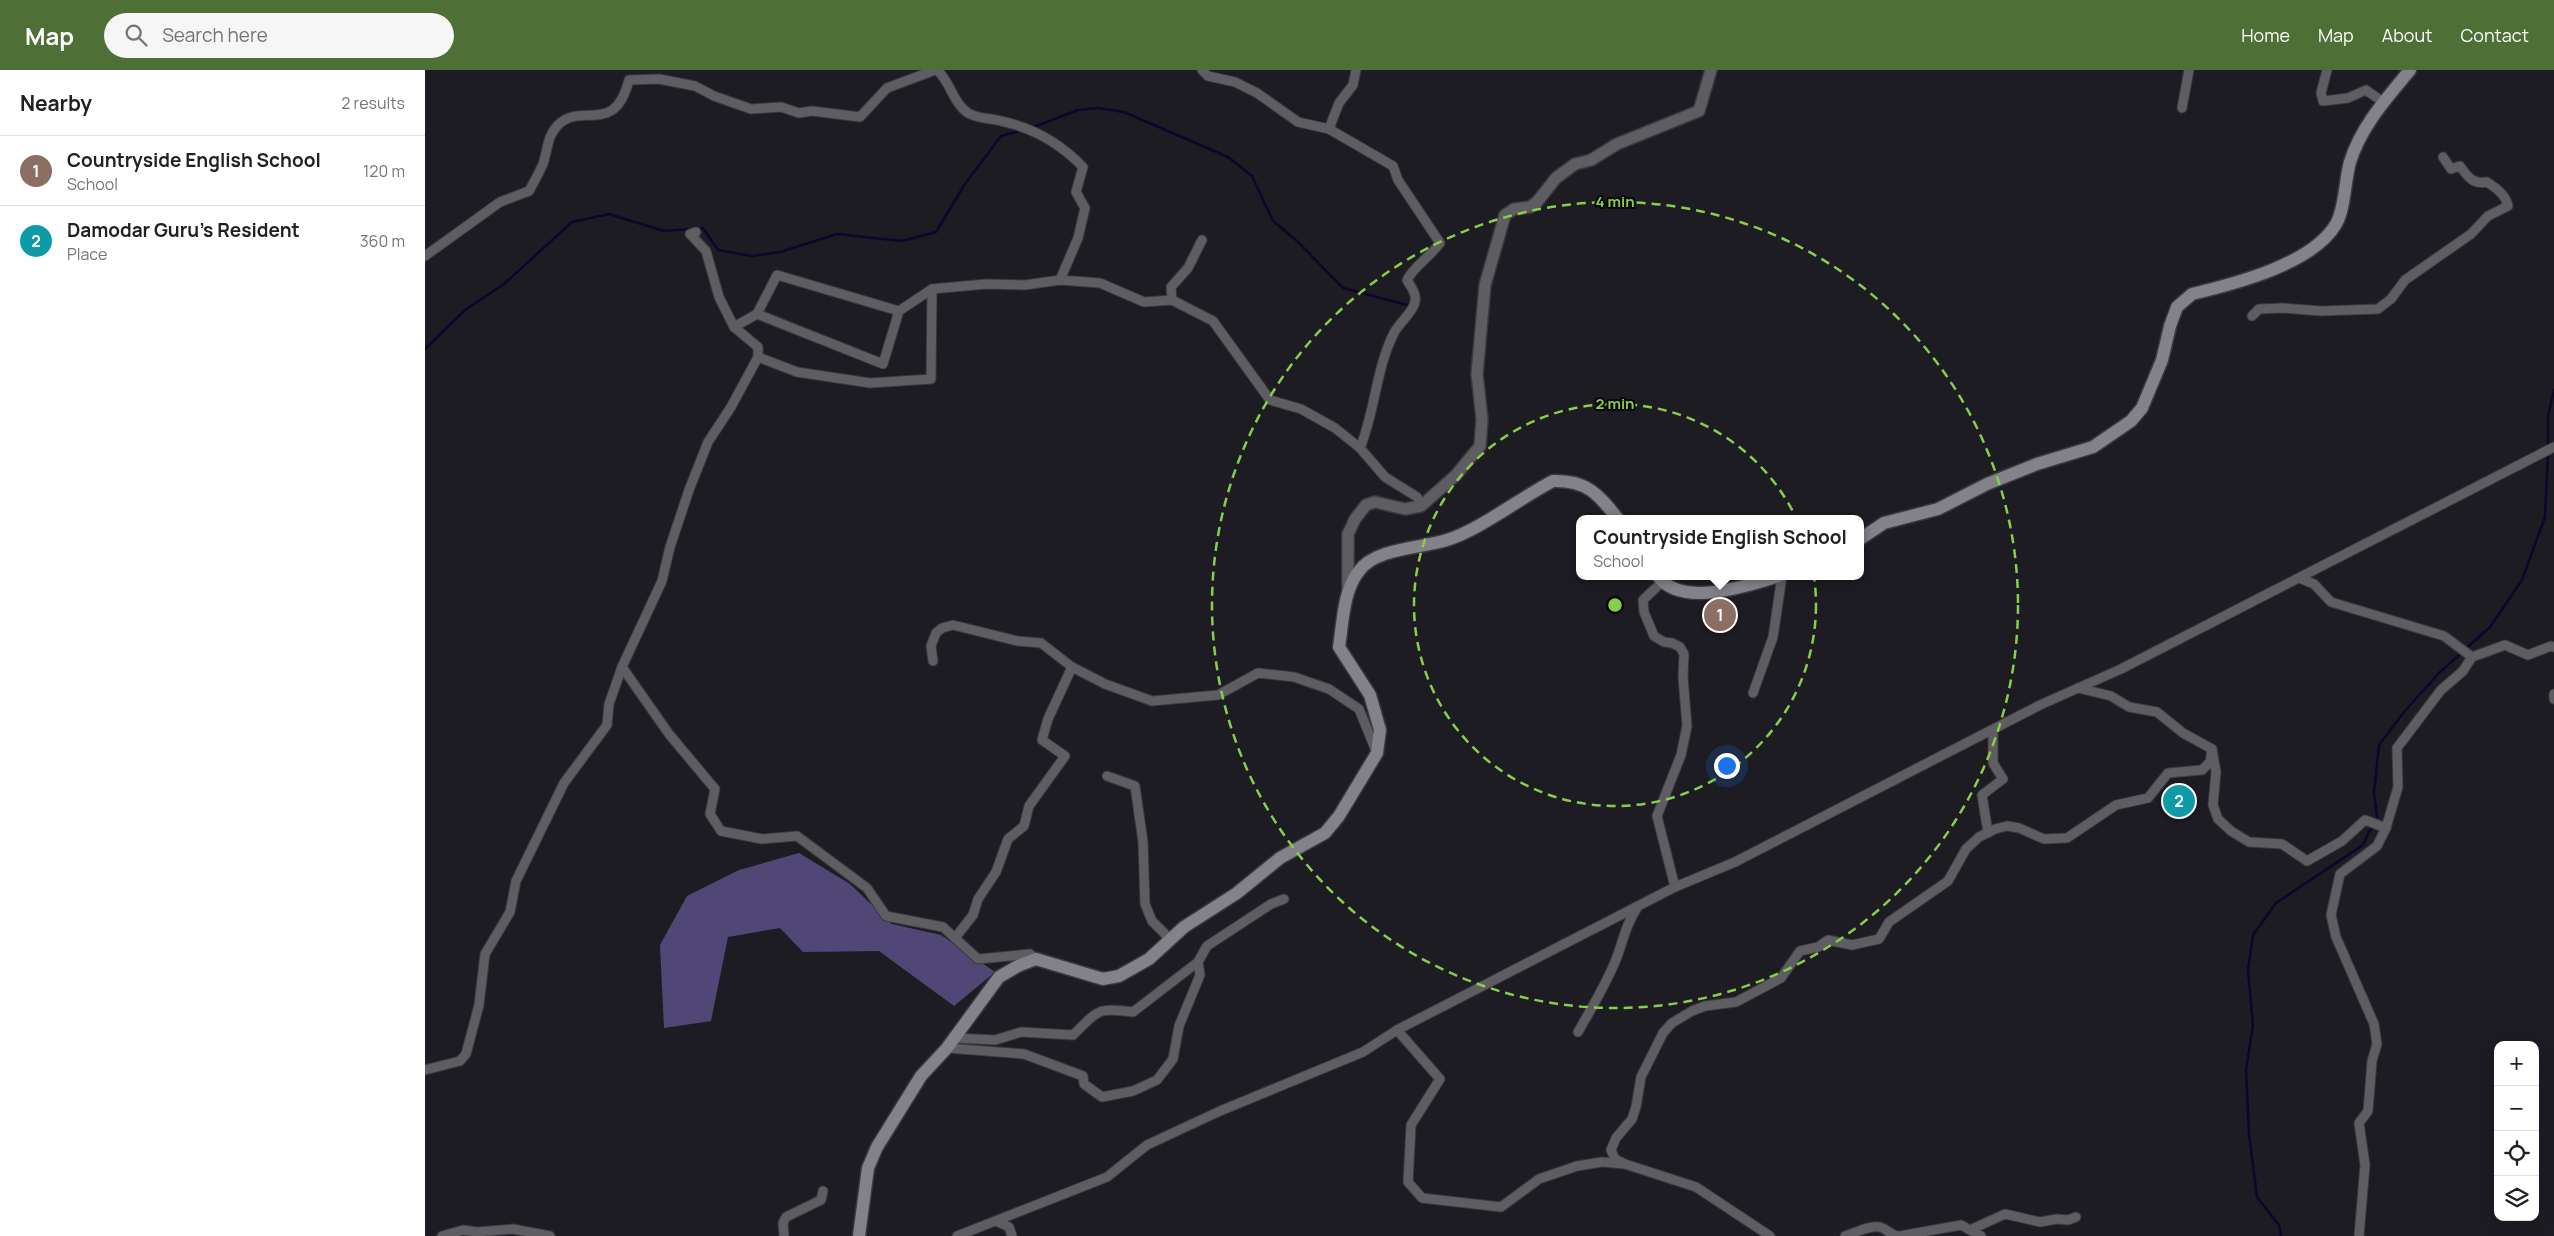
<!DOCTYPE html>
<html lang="en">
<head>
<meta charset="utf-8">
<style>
	:root { --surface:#fff; --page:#f6f6f6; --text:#202124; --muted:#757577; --line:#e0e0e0; --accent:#4e6f35 }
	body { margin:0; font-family:Manrope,sans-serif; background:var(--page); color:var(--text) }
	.controls { position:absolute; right:15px; bottom:15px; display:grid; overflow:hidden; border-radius:10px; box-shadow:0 5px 20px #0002 }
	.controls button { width:45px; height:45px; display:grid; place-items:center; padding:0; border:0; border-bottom:1px solid var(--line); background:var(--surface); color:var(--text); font:25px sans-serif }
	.you { position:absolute; left:1301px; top:695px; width:18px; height:18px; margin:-12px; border:4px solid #fff; border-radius:50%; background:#1a73e8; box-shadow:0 0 0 8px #1a73e833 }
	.badge { display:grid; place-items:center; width:32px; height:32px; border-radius:50%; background:var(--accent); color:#fff; font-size:16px; font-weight:700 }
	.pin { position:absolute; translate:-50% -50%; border:2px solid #fff; box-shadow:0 1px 5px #0006 }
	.popup { position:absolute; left:1151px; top:445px; width:288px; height:65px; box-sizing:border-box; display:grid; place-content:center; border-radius:10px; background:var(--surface); filter:drop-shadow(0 1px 4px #0005); font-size:16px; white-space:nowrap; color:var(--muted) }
	.popup b { font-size:19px; color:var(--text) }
	.popup::after { content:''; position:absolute; left:50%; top:100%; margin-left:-10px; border:10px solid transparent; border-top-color:var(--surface) }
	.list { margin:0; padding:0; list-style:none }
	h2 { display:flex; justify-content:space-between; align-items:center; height:65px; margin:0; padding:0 20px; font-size:21px }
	h2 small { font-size:16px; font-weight:400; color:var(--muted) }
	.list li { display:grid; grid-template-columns:32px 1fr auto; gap:15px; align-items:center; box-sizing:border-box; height:70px; padding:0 20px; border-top:1px solid var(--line) }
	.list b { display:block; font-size:19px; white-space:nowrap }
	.list p { margin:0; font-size:16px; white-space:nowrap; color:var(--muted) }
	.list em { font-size:16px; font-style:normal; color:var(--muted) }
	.icon { flex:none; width:28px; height:28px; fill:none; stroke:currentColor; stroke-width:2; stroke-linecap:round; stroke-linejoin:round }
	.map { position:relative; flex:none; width:2129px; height:1166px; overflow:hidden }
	header { display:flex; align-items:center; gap:30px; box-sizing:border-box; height:70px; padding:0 25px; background:var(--accent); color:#fff }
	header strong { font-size:24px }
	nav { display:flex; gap:28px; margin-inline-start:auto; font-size:18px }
	.search { width:350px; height:45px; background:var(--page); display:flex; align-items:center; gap:12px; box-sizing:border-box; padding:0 18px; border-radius:28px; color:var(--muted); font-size:19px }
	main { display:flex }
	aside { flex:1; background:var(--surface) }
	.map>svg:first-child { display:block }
	.forest { fill:#514777 }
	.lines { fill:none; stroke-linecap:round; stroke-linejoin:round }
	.stream { stroke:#11032b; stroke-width:2.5 }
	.minor-casing { stroke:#39393f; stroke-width:11 }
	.tertiary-casing { stroke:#39393f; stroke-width:14 }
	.secondary-casing { stroke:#39393f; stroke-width:15 }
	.minor { stroke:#5e5d61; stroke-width:9 }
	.tertiary { stroke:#5e5d61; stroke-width:11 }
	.secondary { stroke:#838288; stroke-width:12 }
	.ring { fill:none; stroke:#87cf4a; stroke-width:2.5; stroke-dasharray:9 6 }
	.centre { fill:#87cf4a; stroke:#070709; stroke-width:2.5 }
	.ring-label { font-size:15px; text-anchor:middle; font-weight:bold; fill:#87cf4a; stroke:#070709; stroke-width:4; stroke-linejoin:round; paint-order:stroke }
</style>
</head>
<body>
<header>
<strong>Map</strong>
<div class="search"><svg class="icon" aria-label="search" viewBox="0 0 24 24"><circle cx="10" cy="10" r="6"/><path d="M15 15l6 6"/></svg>Search here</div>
<nav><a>Home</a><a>Map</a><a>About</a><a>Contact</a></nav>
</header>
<main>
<aside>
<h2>Nearby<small>2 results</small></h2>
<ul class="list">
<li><span class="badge" style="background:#8d6e63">1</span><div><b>Countryside English School</b><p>School</p></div><em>120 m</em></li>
<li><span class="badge" style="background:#0f9aa8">2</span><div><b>Damodar Guru's Resident</b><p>Place</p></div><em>360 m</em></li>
</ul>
</aside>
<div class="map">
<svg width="2129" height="1166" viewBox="0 0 2129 1166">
	<rect width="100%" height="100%" fill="#1d1c23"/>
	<path class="forest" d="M374,783L425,814L467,854L516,865L570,902L529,936L454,881L378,882L355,858L303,867L286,951L239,958L235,875L262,826L314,800Z"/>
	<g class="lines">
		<g class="stream">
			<path d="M606,58L653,40L673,38L699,42L803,87L827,106L848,151L871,170L918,218L986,236"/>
			<path d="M272,159L278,158L293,180L327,186L355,182L412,164L477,171L511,162L540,114L576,66L598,60"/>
			<path d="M0,279L40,240L79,214L147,152L184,144L239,161L266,159"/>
			<path d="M2123,378V346L2129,320"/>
			<path d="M1950,751L1952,747L1949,723L1954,675L1979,642L2014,603L2065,557L2097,510L2120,447L2123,383"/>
			<path d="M1856,1166L1854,1155L1832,1127L1824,1064L1821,1000L1828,955L1823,900L1828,865L1851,833L1938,775L1947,756"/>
		</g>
		<g class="minor-casing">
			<g id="minor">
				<path d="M512,0C525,11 528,33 543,43C553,49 565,48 576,51C609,58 635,73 658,97L651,122L660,138L653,168L635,210"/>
				<path d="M777,0L783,6L810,12L832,23L873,52L904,59"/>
				<path d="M931,0L928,15L914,33L904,59L968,96L973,110L1015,173C1005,187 990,195 982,210C987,218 993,226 989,235C985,245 974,253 969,263C951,298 950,342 935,378"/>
				<path d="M1902,0L1896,23L1898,31L1923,28L1941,20L1958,32"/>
				<path d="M1757,38L1764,0"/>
				<path d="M271,162L265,164L281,181L294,227L309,257"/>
				<path d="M0,186L75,132L104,121C109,112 114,103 118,94C123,79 122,66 133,55C158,31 189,67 204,10L234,9L270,16L289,26L326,39L356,37L374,43L387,41L435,47L462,18L510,0"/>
				<path d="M747,230L746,217L763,198L777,170"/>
				<path d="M474,241L352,205L332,244L458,294L474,241L507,219L561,214L600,215L635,210L675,213L719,232L747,230L788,251L845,330L876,339L910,358L935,378L960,407L992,427L996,436"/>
				<path d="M332,244L309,257L333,277V287L306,337L283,372L264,420L245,477L237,511L197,597L244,664L290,719L285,744L296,761L337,769L372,766L442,818L461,846L518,857L553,889L605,884L611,889"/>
				<path d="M1827,246L1834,239L1858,238L1896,241L1953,239L1966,229L1980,210L2046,164L2063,146L2083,136C2081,125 2071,118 2062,112C2048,115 2042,106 2035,96L2026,99L2018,87"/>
				<path d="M333,287L372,302L445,313L506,309L507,219"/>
				<path d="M1874,508L1889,514L1906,532L2019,566L2047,587L2080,575L2103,585L2126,576L2129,577"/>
				<path d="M1237,512L1218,530L1219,542L1229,566L1239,572L1247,573L1255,577L1259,584L1258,607L1262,656L1256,685L1232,746L1250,817"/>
				<path d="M508,591L506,576L511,563L517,558L528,555L592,571L616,573L647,597L680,614L727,631L793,625L833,603L869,607L904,619L934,639L951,681"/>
				<path d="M1653,618L1686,626L1704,637L1732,642L1758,663L1787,679L1791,702L1788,735L1793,749L1806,761L1824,772L1857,774L1882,791L1917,771L1940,750L1961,758"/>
				<path d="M1328,623L1348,567L1357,506"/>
				<path d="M2129,624V629"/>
				<path d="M682,706L710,716L718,772L720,834L727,851L745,869"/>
				<path d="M1563,763L1557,725L1578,709L1568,693V661"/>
				<path d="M530,868L548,845L553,829L571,802L583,769L599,756L604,736L640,686L617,670L623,649L647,597"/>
				<path d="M972,960L1015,1009L986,1055L983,1112L997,1128L1076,1137L1114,1109L1152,1096L1177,1092L1200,1094L1271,1117L1345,1166"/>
				<path d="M1153,962C1166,939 1180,916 1190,892C1198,873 1200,855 1212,838"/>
				<path d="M530,968L570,970L596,962L648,965C674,940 672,937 708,942L773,892L782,876L846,834L859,829"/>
				<path d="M522,978L599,984L658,1006L659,1014L677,1027L708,1021L732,1010L748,989L754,956L775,905L773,892"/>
				<path d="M0,1000L35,991L41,984L54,935L60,884L85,842L91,811L139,713L182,655L184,634L197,597"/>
				<path d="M1200,1094L1190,1089L1186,1080L1191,1068L1207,1049L1211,1037L1216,1007L1238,963L1247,953L1267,941L1280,936L1311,932L1356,908L1375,881L1393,877L1403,870L1427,875L1454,869L1464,852L1523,811L1541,779L1554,767L1570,759L1582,756L1594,758L1619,769L1642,768L1691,735L1723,728L1743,703L1777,700L1785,692L1787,679"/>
				<path d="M571,1151L584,1157L587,1166"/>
				<path d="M1547,1159L1580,1144L1615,1152L1632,1149L1643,1150L1651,1147"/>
				<path d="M17,1166L38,1160L52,1162L88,1159L125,1166"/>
				<path d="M359,1166L358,1153L361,1147L396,1130L398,1121"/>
				<path d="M532,1166L682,1107L722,1075L795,1041L938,982L972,960L1250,817L1310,792L1615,635L1696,599L2129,377"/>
				<path d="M1420,1166C1430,1163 1444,1155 1455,1157C1462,1159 1465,1165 1473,1166"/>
				<path d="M1475,1166L1536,1155L1556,1166"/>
				<path d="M1934,1166L1940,1095L1934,1053L1943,1041L1947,991L1952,974L1949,954L1911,867L1906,845L1915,804L1952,776L1961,758L1973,717L1972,678L2016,620L2038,601L2047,587"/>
			</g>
		</g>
		<g class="tertiary-casing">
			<path id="tertiary" d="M923,522V464L930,449L941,435L950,432L980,439L996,436L1031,405L1055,376L1057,349L1052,304L1060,215L1080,145L1089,139L1105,137L1112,132L1131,108L1150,94L1166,90L1192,74L1274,41L1286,0"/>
		</g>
		<g class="secondary-casing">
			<g id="secondary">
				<path d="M1435,469L1459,453L1513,439L1562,414L1612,394L1668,377L1706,351L1717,338L1737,290L1745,256L1752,237L1767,224C1809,214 1888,194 1911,154C1920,139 1920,109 1925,92C1936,56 1962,28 1985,0"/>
				<path d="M1233,506C1256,539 1325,515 1354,506"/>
				<path d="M434,1166L443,1098L452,1077L496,1006L522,978L574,907L593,896L611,889L678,909L694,906L724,889L759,857L812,823L855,788L900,763L914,746L952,683L955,660L945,625L914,577C918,552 918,521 934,501C950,478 997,478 1022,470C1056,459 1095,428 1128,411C1162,410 1173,424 1193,449"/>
			</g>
		</g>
		<use href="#minor" class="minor"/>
		<use href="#tertiary" class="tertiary"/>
		<use href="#secondary" class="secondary"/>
	</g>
	<g class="ring">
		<circle cx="1190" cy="535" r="201"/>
		<circle cx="1190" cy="535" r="403"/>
	</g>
	<circle cx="1190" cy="535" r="8" class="centre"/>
	<g class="ring-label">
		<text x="1190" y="137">4 min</text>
		<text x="1190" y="339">2 min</text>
	</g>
</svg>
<div class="controls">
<button>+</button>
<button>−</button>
<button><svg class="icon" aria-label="locate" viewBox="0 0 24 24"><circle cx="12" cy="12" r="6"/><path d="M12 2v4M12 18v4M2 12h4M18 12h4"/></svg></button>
<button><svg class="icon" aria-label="layers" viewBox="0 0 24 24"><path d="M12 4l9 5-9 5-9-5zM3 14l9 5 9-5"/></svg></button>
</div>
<div class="you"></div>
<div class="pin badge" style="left:1295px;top:545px;background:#8d6e63">1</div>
<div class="popup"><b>Countryside English School</b>School</div>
<div class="pin badge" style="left:1754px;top:731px;background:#0f9aa8">2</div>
</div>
</main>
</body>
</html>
